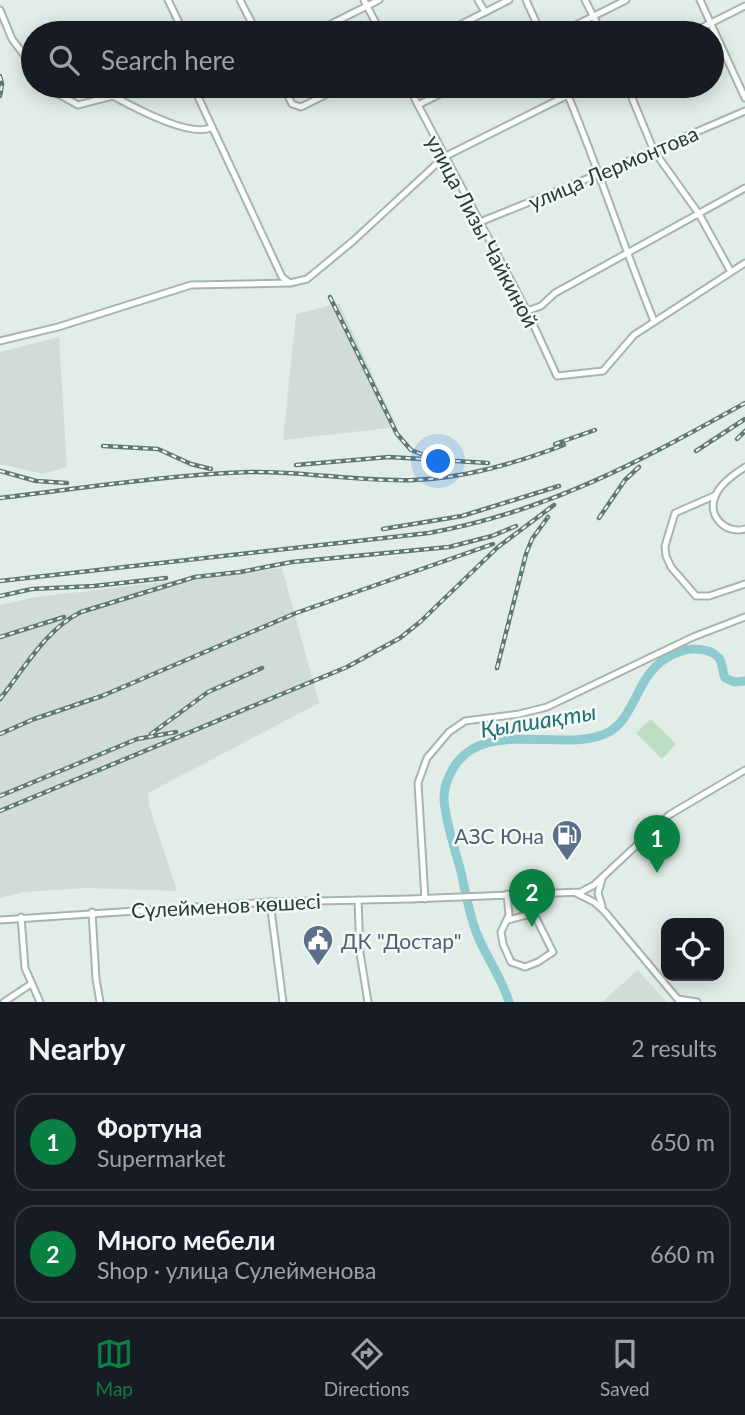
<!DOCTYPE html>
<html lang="en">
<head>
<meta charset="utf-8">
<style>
	:root { --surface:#171b24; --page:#20242c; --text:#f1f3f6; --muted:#9ea1a6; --line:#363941; --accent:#0b8043 }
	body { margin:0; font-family:Lato,sans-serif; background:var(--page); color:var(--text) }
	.controls { position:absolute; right:21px; bottom:21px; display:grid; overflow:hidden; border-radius:14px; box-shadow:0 4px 18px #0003 }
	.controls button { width:63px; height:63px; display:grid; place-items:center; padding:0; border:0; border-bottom:2px solid var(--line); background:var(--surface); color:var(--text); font:35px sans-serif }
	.you { position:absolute; left:439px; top:462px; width:24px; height:24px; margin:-18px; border:5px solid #fff; border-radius:50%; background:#1a73e8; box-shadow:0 0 0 10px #1a73e833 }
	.badge { display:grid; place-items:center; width:46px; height:46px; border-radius:50%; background:var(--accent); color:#fff; font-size:23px; font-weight:700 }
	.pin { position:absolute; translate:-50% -58px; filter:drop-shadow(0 2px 4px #0008) }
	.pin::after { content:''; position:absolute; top:37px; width:24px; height:21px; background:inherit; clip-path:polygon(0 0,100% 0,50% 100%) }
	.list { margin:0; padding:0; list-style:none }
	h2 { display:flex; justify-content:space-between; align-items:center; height:91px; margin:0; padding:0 28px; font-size:30px }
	h2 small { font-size:23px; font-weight:400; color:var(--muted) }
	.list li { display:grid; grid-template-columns:46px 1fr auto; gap:21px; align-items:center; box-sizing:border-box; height:98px; margin:0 14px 14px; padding:0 14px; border:2px solid var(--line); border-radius:21px }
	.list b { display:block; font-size:26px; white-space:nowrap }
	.list p { margin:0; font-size:23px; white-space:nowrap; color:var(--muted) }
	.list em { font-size:23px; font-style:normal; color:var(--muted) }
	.icon { flex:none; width:38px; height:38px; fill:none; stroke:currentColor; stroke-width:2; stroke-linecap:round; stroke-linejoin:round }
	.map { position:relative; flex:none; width:745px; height:1002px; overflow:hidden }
	.search { position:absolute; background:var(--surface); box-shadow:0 4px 18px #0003; left:21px; right:21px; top:21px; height:77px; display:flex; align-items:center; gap:18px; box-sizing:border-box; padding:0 24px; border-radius:38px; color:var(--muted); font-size:26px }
	.sheet { height:315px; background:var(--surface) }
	nav { display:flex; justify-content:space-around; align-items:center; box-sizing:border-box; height:98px; border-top:2px solid var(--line); background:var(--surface); font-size:19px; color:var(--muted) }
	nav a { display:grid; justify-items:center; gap:4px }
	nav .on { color:var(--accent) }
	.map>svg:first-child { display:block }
	.built { fill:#d1dcd7 }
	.green { fill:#bdddc3 }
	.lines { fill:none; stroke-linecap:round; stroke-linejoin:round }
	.river { stroke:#8dcbd0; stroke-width:9 }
	.minor-casing { stroke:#a6b5ae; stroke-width:9 }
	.minor { stroke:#fff; stroke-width:5 }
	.rail-casing { stroke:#5e796f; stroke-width:4.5 }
	.rail { stroke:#f4f9f6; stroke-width:2; stroke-dasharray:5; stroke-linecap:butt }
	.labels { text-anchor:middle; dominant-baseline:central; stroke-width:5; stroke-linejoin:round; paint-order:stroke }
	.street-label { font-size:21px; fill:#233e34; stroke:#f4f9f6 }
	.service-label { font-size:21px; fill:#4e5e75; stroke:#f4f9f6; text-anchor:end }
	.water-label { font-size:23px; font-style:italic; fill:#1f7178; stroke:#f4f9f6 }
</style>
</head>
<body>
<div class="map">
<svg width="745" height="1002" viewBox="0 0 745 1002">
	<rect width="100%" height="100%" fill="#e3ede8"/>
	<g class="built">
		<path d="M339,303L397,427L283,440L296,314Z"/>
		<path d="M59,337L67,467L43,474L0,464V352Z"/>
		<path d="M282,568L319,703L148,793L149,805L177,891L87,888L24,892L0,898V605L37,597Z"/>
		<path d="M638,970L666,1002H602Z"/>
	</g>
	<path class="green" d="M651,719L676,744L662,759L636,733Z"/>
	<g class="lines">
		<path class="river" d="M509,1002C502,978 486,957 477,934C469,915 466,893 461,872C455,849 446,824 444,800C444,792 445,785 448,779C473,712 561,755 607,733C635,719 636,677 665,659C674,653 683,649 694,649C703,649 713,651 719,658C723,664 722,671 725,678L734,682L745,681"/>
		<g class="minor-casing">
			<g id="minor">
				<path d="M168,0L184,33"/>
				<path d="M240,0L257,33"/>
				<path d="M364,0L381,33"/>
				<path d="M478,0L485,12"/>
				<path d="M526,0L541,33"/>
				<path d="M585,0L602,33"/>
				<path d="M700,0L745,98"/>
				<path d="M0,10L12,39L33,67"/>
				<path d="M313,33L379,0"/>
				<path d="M444,33L509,0"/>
				<path d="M560,33L626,0"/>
				<path d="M691,33L745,6"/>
				<path d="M51,86L60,95L78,105L113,96C133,107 192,139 212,127"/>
				<path d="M193,86L282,277L290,283"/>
				<path d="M283,86L292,104L301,107L343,86"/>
				<path d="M408,86L527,311L557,376L603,371L634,335L745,263"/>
				<path d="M564,86C597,163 622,243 654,321"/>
				<path d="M627,86L654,151L699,214L731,272"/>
				<path d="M418,105L456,86"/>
				<path d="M480,222L599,174L745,111"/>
				<path d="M527,311L541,306L555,293L745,188"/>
				<path d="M0,341L58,327L191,285L290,283L307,279L353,241L444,157L586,86"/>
				<path d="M745,467C733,475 717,486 714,500C709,519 728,534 745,529"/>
				<path d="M716,495L675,513L665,546L666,556L671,567L696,596H709L745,584"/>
				<path d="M576,893L594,902L605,912L680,1002"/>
				<path d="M507,894L509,915L501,932L503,944L511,962L525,967L538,962L553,952L535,916L527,915L508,920"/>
				<path d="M425,899L418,783L427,758L449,732L465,721L519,714L547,707L693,637L745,617"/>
				<path d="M358,900L360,953L368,1002"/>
				<path d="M270,902L283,1002"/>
				<path d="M602,906L598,893L602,879"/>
				<path d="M92,912L96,979L100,1002"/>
				<path d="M21,917L25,968L40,1002"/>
				<path d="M0,920L270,902L410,899L581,892L594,885L669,815L745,770"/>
				<path d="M678,999L697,1002"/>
				<path d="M4,1002L31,984"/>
			</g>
		</g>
		<use href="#minor" class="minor"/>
		<g class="rail-casing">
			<g id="rail">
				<path d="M0,76L2,84L0,96"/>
				<path d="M330,297L397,434L411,450L426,456"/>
				<path d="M737,439L745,431"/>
				<path d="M555,444L595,430"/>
				<path d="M103,446L158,449L191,464L211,469"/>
				<path d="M696,451L745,419"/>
				<path d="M296,465L389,457L488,463"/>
				<path d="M0,471L36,481L67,483"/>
				<path d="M0,498C83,488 166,475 249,472C304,471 359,482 414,480C466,478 516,463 564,445"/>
				<path d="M599,518L625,480L639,467"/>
				<path d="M383,529L462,516L559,486"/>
				<path d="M0,581L429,533C550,511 640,461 745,403"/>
				<path d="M0,596L32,589L94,586L166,578"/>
				<path d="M0,637L64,617"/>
				<path d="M497,668L526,554L532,539L548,517"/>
				<path d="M0,699C24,669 46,629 81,612L195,577L240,572L292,562L449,547L492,536L516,526"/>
				<path d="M0,734L34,719L102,696L296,613L493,544"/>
				<path d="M151,734L208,692L262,668"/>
				<path d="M0,796L137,739L176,732"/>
				<path d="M0,811L347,667L400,638L420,622L498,547L554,505"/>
			</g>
		</g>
		<use href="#rail" class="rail"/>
	</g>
	<defs>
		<g id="fuel-pin" transform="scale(1.575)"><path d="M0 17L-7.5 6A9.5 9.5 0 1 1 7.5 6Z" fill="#5c6f8a" stroke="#f4f9f6"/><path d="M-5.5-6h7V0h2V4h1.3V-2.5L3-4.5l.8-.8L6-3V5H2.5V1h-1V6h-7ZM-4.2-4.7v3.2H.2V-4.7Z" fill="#fff"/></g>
		<g id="civic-pin" transform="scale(1.575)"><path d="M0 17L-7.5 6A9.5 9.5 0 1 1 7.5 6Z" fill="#5c6f8a" stroke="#f4f9f6"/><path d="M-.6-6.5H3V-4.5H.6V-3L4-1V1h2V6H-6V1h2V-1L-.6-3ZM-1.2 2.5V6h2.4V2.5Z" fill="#fff"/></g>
	</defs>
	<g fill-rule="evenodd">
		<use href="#fuel-pin" x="567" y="835"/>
		<use href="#civic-pin" x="318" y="940"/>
	</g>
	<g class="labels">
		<g class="street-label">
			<text transform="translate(613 167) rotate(-23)">улица Лермонтова</text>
			<text transform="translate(483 231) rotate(62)">улица Лизы Чайкиной</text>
			<text transform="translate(226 905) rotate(-3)">Сүлейменов көшесі</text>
		</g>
		<g class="service-label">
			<text x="544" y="835">АЗС Юна</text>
			<text x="341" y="940" text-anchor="start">ДК "Достар"</text>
		</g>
		<g class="water-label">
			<text transform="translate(538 720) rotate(-9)">Қылшақты</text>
		</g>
	</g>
</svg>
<div class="controls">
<button><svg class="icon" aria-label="locate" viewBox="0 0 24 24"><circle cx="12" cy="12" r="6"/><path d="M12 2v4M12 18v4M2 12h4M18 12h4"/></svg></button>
</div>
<div class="you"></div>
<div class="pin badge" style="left:657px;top:873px">1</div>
<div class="pin badge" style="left:532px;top:927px">2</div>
<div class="search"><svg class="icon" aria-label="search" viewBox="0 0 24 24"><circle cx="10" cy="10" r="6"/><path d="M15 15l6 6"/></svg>Search here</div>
</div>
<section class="sheet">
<h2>Nearby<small>2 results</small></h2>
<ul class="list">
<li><span class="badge">1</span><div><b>Фортуна</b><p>Supermarket</p></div><em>650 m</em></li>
<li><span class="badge">2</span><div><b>Много мебели</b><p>Shop · улица Сулейменова</p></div><em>660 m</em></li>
</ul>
</section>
<nav>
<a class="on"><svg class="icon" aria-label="map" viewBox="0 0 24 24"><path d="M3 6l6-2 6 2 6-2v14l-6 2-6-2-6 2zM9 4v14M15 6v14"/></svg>Map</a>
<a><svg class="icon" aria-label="directions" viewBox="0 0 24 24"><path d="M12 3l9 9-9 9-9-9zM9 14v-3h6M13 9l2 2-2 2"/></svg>Directions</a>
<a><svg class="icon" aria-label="saved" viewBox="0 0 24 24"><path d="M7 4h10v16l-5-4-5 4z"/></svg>Saved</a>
</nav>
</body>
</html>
